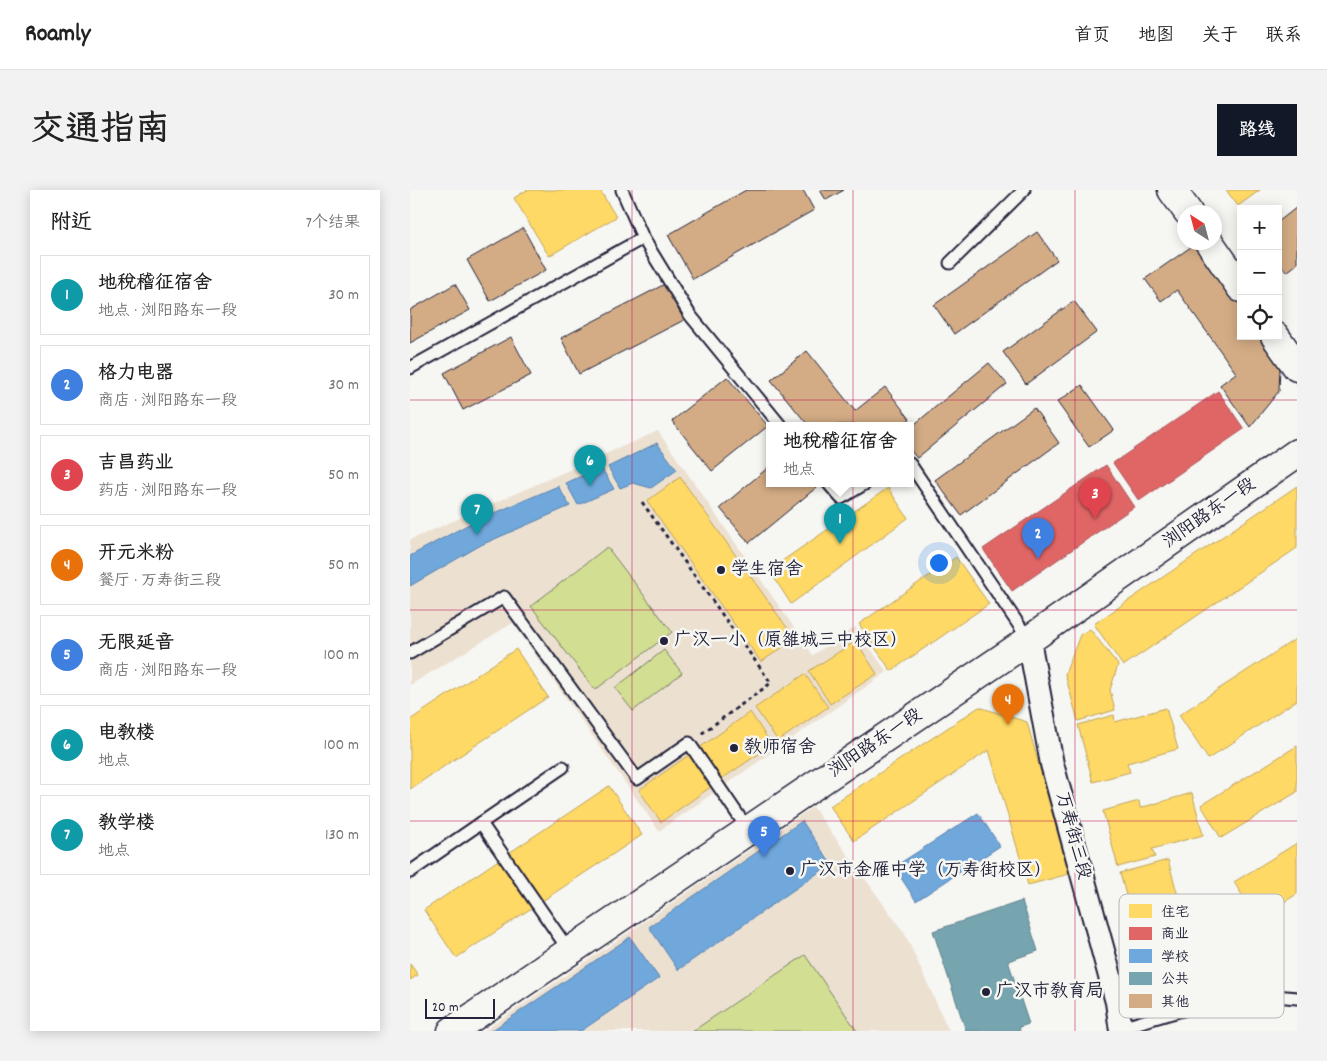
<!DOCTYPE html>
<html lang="zh">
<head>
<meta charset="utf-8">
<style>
	:root { --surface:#fff; --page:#f2f2f2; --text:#222; --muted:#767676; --line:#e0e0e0; --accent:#111827 }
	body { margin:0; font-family:Dekko,"LXGW WenKai TC",sans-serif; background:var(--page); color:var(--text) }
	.controls { position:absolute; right:15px; top:15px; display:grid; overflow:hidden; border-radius:0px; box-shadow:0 2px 12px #0003 }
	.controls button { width:45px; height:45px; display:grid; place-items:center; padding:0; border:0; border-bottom:1px solid var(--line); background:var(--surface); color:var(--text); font:25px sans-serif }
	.compass { position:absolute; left:767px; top:15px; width:45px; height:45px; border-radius:50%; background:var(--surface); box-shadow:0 2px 12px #0003; rotate:324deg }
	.scale { position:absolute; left:15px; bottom:12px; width:70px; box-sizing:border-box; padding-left:5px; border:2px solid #22223b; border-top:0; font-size:14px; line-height:18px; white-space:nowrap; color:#22223b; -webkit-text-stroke:4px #f6f6f2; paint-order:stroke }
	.you { position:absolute; left:528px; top:372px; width:18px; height:18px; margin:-12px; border:4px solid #fff; border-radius:50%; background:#1a73e8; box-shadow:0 0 0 8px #1a73e833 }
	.badge { display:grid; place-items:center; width:32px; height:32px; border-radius:50%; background:var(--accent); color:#fff; font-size:16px; font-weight:700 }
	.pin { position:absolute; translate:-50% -41px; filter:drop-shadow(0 1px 2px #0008) }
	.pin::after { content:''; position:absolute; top:26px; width:18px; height:15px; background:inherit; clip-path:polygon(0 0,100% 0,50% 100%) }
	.popup { position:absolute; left:356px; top:232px; width:148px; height:65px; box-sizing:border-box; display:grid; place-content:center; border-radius:0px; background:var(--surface); filter:drop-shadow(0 1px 4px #0005); font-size:16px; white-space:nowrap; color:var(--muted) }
	.popup b { font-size:19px; color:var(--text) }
	.popup::after { content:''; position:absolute; left:50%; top:100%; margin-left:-10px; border:10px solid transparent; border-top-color:var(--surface) }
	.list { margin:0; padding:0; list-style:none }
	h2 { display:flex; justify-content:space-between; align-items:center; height:65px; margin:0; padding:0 20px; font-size:21px }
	h2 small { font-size:16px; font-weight:400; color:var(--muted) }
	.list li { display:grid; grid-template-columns:32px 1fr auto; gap:15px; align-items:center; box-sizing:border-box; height:80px; margin:0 10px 10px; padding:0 10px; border:1px solid var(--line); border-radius:0px }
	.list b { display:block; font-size:19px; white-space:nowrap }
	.list p { margin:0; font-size:16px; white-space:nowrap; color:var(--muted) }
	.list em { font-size:16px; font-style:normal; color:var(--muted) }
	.icon { flex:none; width:28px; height:28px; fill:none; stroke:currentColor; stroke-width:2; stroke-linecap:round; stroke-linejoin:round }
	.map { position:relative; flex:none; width:887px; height:841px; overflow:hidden; border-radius:0px }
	header { display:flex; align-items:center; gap:30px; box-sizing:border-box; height:70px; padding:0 25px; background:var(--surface); border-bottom:1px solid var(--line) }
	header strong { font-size:24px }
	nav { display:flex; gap:28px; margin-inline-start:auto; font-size:18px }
	.intro { display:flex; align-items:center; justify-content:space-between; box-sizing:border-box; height:120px; padding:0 30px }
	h1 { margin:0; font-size:35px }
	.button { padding:12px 22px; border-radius:0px; background:var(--accent); color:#fff; font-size:18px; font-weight:700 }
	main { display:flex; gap:30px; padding:0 30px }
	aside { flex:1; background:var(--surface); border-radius:0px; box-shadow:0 2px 12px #0003 }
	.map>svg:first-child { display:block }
	.built { fill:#ece0d1 }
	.green { fill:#d2df92; stroke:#7a8066 }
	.homes { fill:#ffd966; stroke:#bda259 }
	.shops { fill:#e06666; stroke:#a75259 }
	.schools { fill:#6fa8dc; stroke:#5880ac }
	.public { fill:#76a5af; stroke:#5d7e8c }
	.building { fill:#d3ac85; stroke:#22223b }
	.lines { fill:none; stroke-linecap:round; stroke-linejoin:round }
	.service-casing { stroke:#22223b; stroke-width:15 }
	.minor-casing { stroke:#22223b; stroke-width:26 }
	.tertiary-casing { stroke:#22223b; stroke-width:31 }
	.path { stroke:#22223b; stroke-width:3; stroke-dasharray:4 4; stroke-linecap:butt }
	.service { stroke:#f6f6f2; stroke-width:11 }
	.minor { stroke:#f6f6f2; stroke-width:22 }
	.tertiary { stroke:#f6f6f2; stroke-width:28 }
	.grid { fill:none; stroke:#c2185b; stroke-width:1; stroke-opacity:0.55 }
	.poi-dot { fill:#22223b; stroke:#f6f6f2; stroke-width:2 }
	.labels { text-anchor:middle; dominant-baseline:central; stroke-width:5; stroke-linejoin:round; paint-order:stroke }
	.street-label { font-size:18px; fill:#22223b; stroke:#f6f6f2 }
	.poi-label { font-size:18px; fill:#22223b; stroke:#f6f6f2; text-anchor:start }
	.key { fill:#f6f6f2; stroke:#b6b6bb; stroke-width:1 }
	.key-label { font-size:14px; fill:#22223b }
</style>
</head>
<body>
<header>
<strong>Roamly</strong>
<nav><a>首页</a><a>地图</a><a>关于</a><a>联系</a></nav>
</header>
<div class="intro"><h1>交通指南</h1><a class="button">路线</a></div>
<main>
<aside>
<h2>附近<small>7个结果</small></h2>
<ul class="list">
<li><span class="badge" style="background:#0f9aa8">1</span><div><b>地税稽征宿舍</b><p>地点 · 浏阳路东一段</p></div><em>30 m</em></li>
<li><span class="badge" style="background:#3f7fe0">2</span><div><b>格力电器</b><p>商店 · 浏阳路东一段</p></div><em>30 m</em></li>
<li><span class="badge" style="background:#e0444e">3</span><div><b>吉昌药业</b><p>药店 · 浏阳路东一段</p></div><em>50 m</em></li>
<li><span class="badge" style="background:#e8710a">4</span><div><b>开元米粉</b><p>餐厅 · 万寿街三段</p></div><em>50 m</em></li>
<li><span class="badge" style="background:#3f7fe0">5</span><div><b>无限延音</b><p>商店 · 浏阳路东一段</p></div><em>100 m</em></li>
<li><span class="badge" style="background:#0f9aa8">6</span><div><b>电教楼</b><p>地点</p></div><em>100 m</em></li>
<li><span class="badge" style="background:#0f9aa8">7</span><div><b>教学楼</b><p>地点</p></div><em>130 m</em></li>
</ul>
</aside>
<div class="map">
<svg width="887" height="841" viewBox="0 0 887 841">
	<rect width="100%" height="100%" fill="#f6f6f2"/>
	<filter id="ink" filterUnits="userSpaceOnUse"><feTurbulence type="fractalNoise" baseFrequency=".02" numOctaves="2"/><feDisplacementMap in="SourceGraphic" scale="10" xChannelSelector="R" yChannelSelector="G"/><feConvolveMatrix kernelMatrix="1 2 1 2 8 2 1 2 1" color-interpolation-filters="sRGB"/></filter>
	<g filter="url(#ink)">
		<g class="built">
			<path d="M248,241L403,465L445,437L477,482L249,641L103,433L0,495V350Z"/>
			<path d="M403,617L495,744L539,841H74Z"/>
		</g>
		<g class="green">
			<path d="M197,357L262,442L185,500L121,416Z"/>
			<path d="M254,460L272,483L223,521L205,498Z"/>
			<path d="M395,765L447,841H283Z"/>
		</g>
		<g class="homes">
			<path d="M117,0H190L206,27L139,66L104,8Z"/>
			<path d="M816,0H850L828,16Z"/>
			<path d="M270,287L385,449L351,472L237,311Z"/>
			<path d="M887,296V358L713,476L684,434Z"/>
			<path d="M478,298L498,328L381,414L359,380Z"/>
			<path d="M546,367L579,414L481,481L449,434Z"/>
			<path d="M680,439L708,475L700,500L705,520L668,531L655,484L670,445Z"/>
			<path d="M887,448V510L798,569L769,525Z"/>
			<path d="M446,451L467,484L420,514L399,481Z"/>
			<path d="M106,459L138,507L0,599V530Z"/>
			<path d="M395,484L418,517L368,551L345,518Z"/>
			<path d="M569,517L617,532L659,684L618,695L579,560L444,651L420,616Z"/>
			<path d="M756,518L768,559L717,573L720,582L683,592L668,535L704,525L705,532Z"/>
			<path d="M340,522L362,555L307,592L285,561Z"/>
			<path d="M887,556V602L811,648L791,615Z"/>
			<path d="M283,562L305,594L251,632L229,600Z"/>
			<path d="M199,596L232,645L46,768L14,720Z"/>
			<path d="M782,603L793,645L742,659L745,667L708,677L693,621L729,611L730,618Z"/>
			<path d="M887,653V704L847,729L824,692Z"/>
			<path d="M758,670L770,713L788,726L833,714L844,755L770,774L728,750L710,683Z"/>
			<path d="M0,774L8,785L0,790Z"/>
		</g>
		<g class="shops">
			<path d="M808,201L834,239L729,311L703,273Z"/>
			<path d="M696,275L724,317L602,401L573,359Z"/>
		</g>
		<g class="schools">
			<path d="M247,253L267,280L241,298L223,293L210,298L198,277Z"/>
			<path d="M191,277L204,299L168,315L156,293Z"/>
			<path d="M148,296L160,316L71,355L0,396V366L59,334Z"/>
			<path d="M568,623L590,656L506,711L484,677Z"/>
			<path d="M392,631L421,674L268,780L239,737Z"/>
			<path d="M220,747L249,788L171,841H81Z"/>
		</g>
		<path class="public" d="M612,711L628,761L598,771L619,834L609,837L610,841H556L523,741Z"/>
		<g class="building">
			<path d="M336,0H393L404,20L283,89L258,45Z"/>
			<path d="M410,0H434L416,10Z"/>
			<path d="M887,17V74L877,82L868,71V32Z"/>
			<path d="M113,38L136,80L80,111L57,70Z"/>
			<path d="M627,42L647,70L544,144L524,115Z"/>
			<path d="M788,52L831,112V146H855L870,177L869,201L840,237L810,195L826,183L767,100L751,111L735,89Z"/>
			<path d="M45,94L60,120L0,153V120Z"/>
			<path d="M255,94L274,130L169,184L151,148Z"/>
			<path d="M664,111L687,142L616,194L593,162Z"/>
			<path d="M101,147L121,185L53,220L34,183Z"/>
			<path d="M397,161L445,221L475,197L500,229L492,235H398L361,190Z"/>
			<path d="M579,173L597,194L507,268L500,260V238Z"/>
			<path d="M317,187L358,236L302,281L262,231Z"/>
			<path d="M672,195L704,240L679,257L647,212Z"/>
			<path d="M624,218L649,253L551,325L525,290Z"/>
			<path d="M360,276V293H403L407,297L339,353L310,318Z"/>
		</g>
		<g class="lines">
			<g class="service-casing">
				<g id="service">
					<path d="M212,0L233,48L280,125L370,235"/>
					<path d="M540,73L614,0"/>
					<path d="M0,178L233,48"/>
					<path d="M500,274L619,450"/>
					<path d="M418,293L431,308L456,293"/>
					<path d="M0,463L94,407L227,589L279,553L339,641"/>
					<path d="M71,633L153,577"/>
					<path d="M0,682L71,633L160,762"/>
					<path d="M711,838C770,821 825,800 887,808"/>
				</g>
			</g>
			<g class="minor-casing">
				<path id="minor" d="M619,450L642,574L707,812L711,841"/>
			</g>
			<g class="tertiary-casing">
				<g id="tertiary">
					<path d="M762,0L778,22"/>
					<path d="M799,52L831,98"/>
					<path d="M865,146L887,177"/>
					<path d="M42,841L619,450L887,263"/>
				</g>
			</g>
			<path class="path" d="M232,312L361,493L291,544"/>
			<use href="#service" class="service"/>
			<use href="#minor" class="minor"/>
			<use href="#tertiary" class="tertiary"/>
		</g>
	</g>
	<path class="grid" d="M222,0V841M443,0V841M665,0V841M0,210H887M0,420H887M0,631H887"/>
	<g class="poi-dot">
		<circle cx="311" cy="380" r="5"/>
		<circle cx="254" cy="451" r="5"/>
		<circle cx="324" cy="558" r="5"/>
		<circle cx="380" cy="681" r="5"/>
		<circle cx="576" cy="802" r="5"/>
	</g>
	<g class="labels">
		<g class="street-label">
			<text transform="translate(800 324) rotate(-35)">浏阳路东一段</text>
			<text transform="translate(466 554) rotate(-34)">浏阳路东一段</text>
			<text transform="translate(662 646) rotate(75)">万寿街三段</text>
		</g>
		<g class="poi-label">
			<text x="321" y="380">学生宿舍</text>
			<text x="264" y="451">广汉一小（原雒城三中校区）</text>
			<text x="334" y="558">教师宿舍</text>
			<text x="390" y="681">广汉市金雁中学（万寿街校区）</text>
			<text x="586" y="802">广汉市教育局</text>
		</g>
	</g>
	<rect x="709" y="704" width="165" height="124" rx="8" class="key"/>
	<rect x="719" y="714" width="23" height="14" fill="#ffd966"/>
	<rect x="719" y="737" width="23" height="13" fill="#e06666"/>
	<rect x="719" y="759" width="23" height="14" fill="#6fa8dc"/>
	<rect x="719" y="782" width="23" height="13" fill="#76a5af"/>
	<rect x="719" y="804" width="23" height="14" fill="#d3ac85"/>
	<g class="key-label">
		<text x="751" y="726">住宅</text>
		<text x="751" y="748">商业</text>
		<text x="751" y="771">学校</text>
		<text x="751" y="793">公共</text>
		<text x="751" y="816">其他</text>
	</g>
</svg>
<div class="controls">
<button>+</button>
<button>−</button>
<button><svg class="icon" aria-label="locate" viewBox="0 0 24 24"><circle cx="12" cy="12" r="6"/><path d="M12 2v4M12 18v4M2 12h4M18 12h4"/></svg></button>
</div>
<svg class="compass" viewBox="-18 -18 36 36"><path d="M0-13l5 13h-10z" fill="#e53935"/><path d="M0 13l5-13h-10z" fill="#767676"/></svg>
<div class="scale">20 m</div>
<div class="you"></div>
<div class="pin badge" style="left:430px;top:354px;background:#0f9aa8">1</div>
<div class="popup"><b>地税稽征宿舍</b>地点</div>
<div class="pin badge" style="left:628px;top:369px;background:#3f7fe0">2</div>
<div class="pin badge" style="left:685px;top:329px;background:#e0444e">3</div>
<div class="pin badge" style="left:598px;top:535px;background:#e8710a">4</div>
<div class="pin badge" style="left:354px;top:667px;background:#3f7fe0">5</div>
<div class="pin badge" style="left:180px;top:296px;background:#0f9aa8">6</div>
<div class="pin badge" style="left:67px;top:345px;background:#0f9aa8">7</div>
</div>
</main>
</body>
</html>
